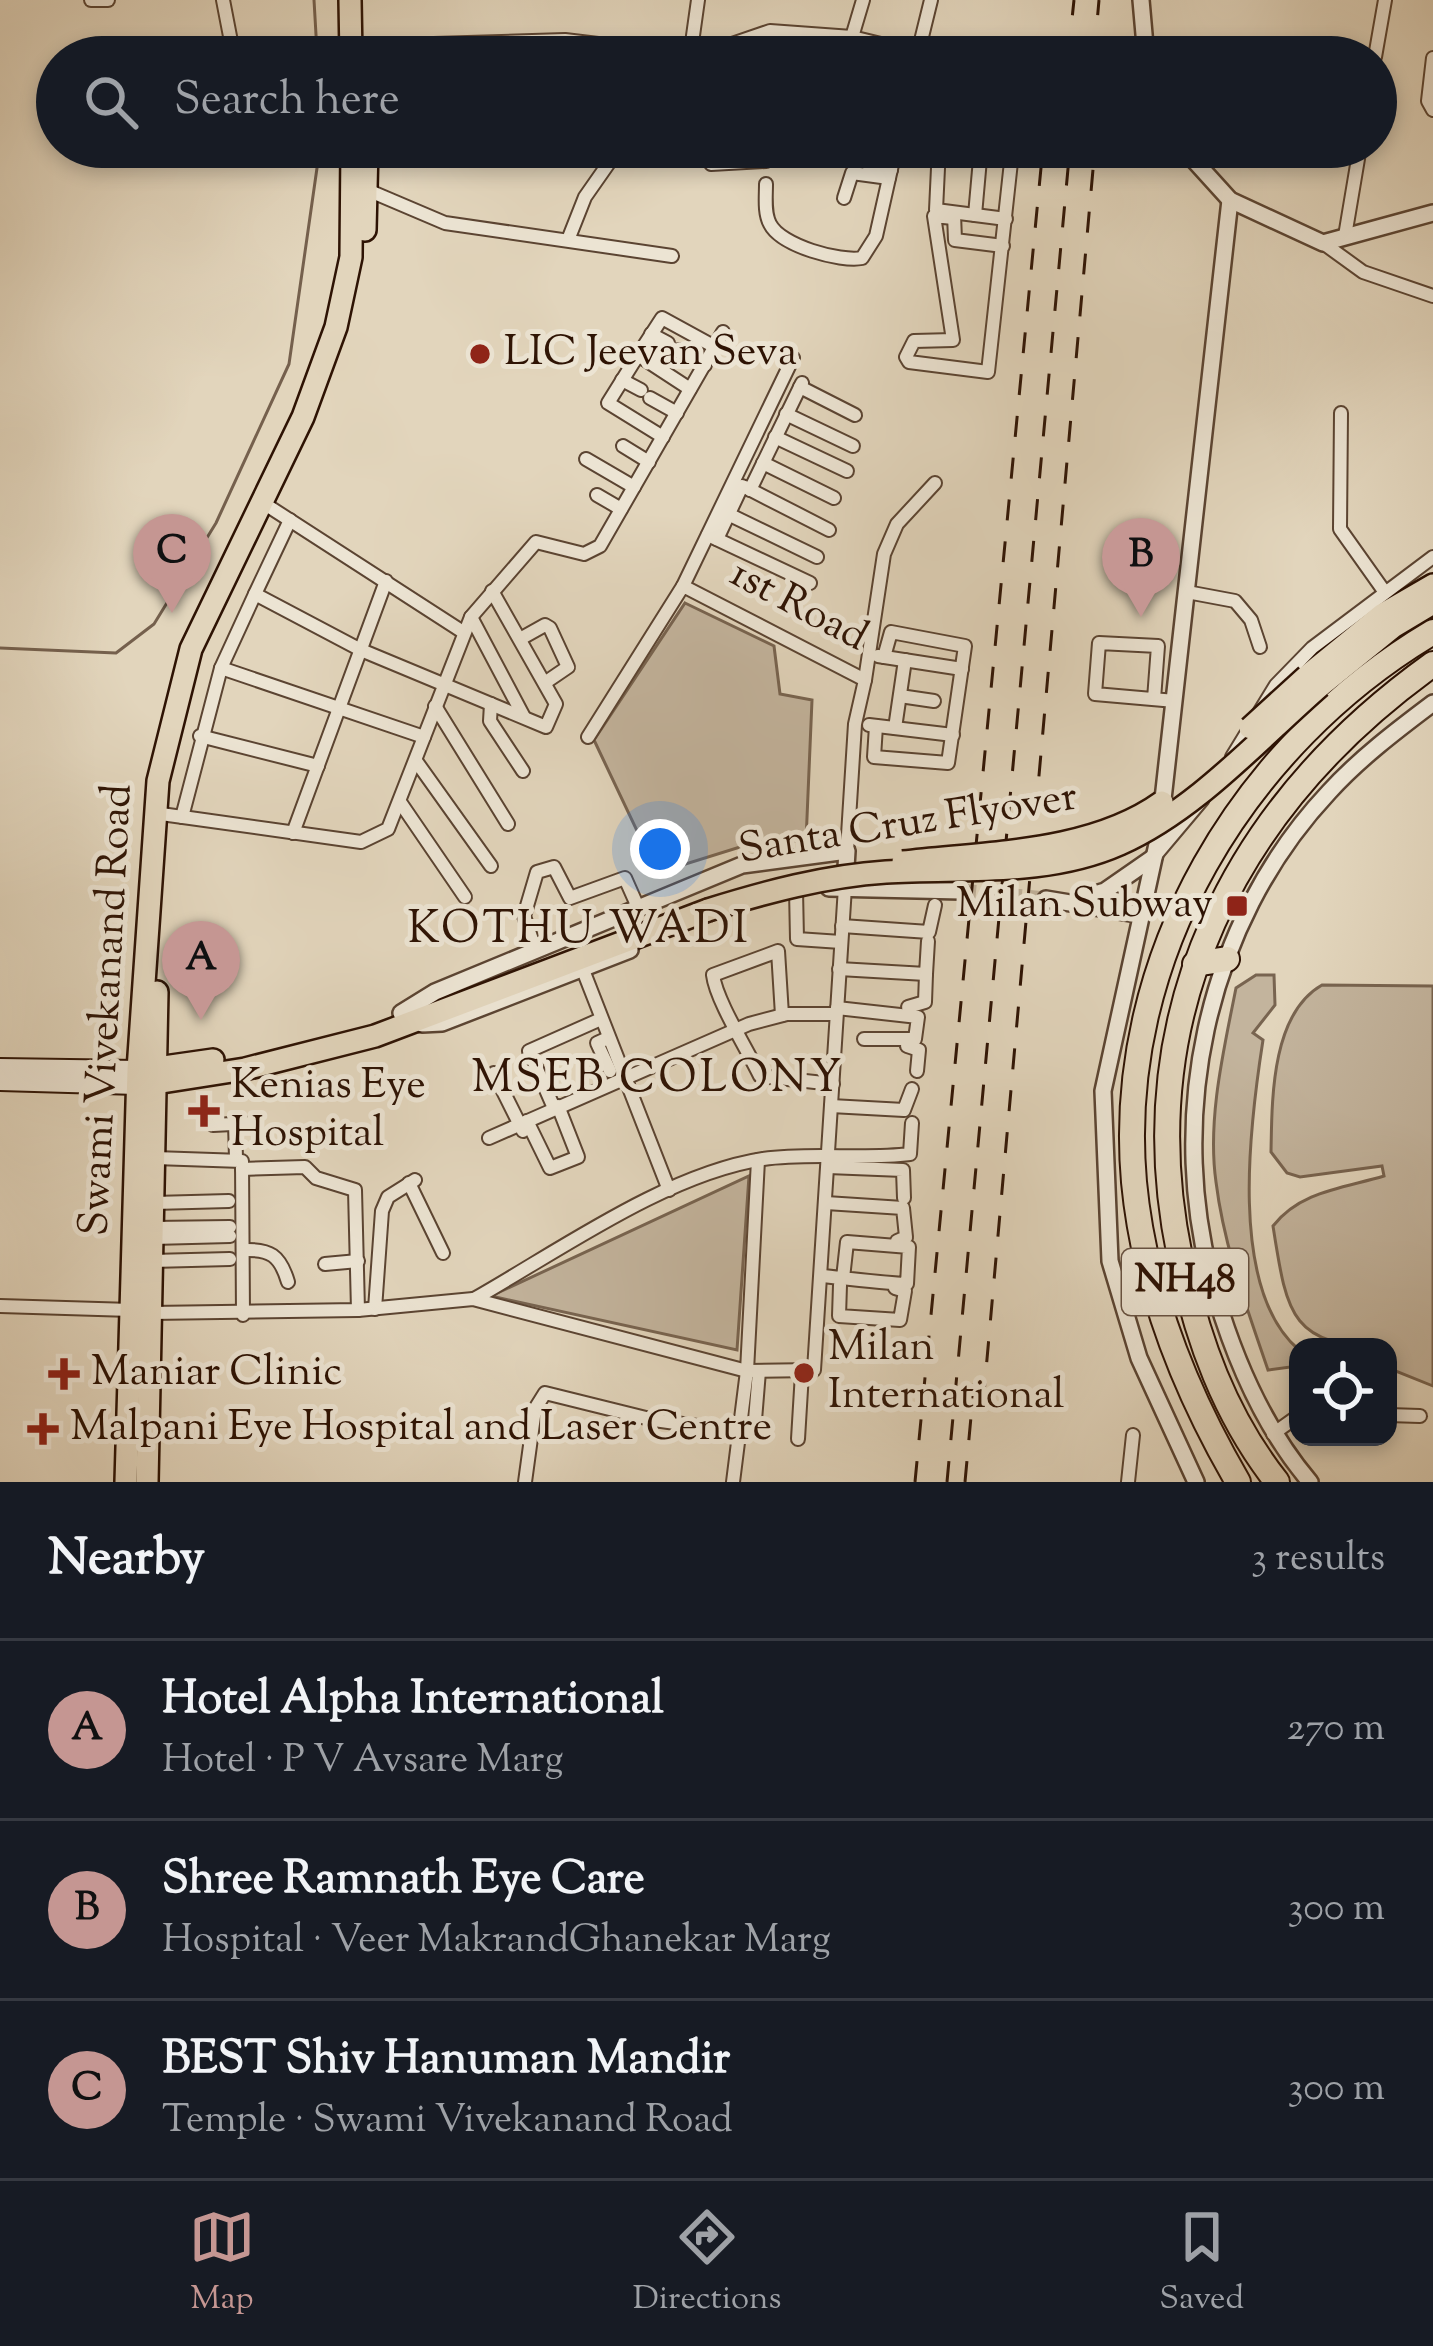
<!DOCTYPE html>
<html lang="en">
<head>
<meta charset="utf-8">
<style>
	:root { --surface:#171b24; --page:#242831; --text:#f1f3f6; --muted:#9ea1a6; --line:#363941; --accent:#c59692 }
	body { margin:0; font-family:"Sorts Mill Goudy",serif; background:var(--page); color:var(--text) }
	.controls { position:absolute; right:36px; bottom:36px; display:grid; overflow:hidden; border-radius:24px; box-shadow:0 6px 18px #0003 }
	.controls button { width:108px; height:108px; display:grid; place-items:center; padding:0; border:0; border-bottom:3px solid var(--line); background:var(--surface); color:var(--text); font:60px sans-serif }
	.you { position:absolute; left:660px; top:849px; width:42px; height:42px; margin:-30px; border:9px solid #fff; border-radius:50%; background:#1a73e8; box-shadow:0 0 0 18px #1a73e833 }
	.badge { display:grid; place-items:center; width:78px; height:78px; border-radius:50%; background:var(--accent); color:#111; font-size:39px; font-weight:700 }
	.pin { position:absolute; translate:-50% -99px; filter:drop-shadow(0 3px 6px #0008) }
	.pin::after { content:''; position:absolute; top:63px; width:42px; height:36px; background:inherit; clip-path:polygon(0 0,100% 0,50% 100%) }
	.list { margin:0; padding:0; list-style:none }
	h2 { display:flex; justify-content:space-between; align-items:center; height:156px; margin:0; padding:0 48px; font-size:51px }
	h2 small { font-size:39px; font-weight:400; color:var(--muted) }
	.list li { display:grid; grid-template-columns:78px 1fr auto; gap:36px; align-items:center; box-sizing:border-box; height:180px; padding:0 48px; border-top:3px solid var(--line) }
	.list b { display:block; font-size:45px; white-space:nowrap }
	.list p { margin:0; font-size:39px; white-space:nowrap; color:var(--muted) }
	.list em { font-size:39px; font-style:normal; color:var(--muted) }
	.icon { flex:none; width:66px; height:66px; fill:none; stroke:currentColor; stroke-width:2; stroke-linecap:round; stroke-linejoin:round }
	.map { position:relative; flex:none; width:1433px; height:1482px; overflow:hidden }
	.search { position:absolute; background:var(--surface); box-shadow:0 6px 18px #0003; left:36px; right:36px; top:36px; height:132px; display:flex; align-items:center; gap:30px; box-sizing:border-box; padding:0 42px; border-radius:66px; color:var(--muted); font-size:45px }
	.sheet { height:696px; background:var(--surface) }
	nav { display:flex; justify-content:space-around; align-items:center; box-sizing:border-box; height:168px; border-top:3px solid var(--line); background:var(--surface); font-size:33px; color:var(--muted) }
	nav a { display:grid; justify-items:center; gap:6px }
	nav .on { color:var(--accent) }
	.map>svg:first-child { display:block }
	.green { fill:#c3b49d; stroke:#786450; stroke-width:3 }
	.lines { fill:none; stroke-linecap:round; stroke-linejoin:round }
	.stream { stroke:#75604d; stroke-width:3 }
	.tertiary-tunnel { stroke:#beae97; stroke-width:15; stroke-dasharray:15 8; stroke-linecap:butt }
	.minor-casing { stroke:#5b4432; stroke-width:16 }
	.tertiary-casing { stroke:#5b4432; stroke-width:20 }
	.secondary-casing { stroke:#2e1304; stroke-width:22 }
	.primary-casing { stroke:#2e1304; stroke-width:26 }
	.motorway-casing { stroke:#2e1304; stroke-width:28 }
	.minor { stroke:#ece4d3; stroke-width:12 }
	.tertiary { stroke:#ece4d3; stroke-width:15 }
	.secondary { stroke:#ece4d3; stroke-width:18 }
	.primary { stroke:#e2d5bc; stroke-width:21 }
	.motorway { stroke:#e2d5bc; stroke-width:24 }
	.rail { stroke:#2e1304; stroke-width:3; stroke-dasharray:21 21; stroke-linecap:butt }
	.primary-bridge-casing { stroke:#2e1304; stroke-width:26; stroke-linecap:butt }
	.primary-bridge { stroke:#e2d5bc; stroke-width:21 }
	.poi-dot { fill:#8f2418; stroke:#ece4d3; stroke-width:4.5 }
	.labels { text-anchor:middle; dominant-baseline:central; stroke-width:10; stroke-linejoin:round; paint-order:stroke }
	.shield { fill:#ece4d3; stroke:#675242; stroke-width:3 }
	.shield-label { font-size:39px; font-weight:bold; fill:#2e1304 }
	.poi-label { font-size:42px; fill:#2e1304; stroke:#ece4d3; text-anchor:start }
	.street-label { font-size:42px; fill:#2e1304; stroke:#ece4d3 }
	.neighbourhood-label { font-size:45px; letter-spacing:3px; fill:#2e1304; stroke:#ece4d3 }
</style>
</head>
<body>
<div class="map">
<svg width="1433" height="1482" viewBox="0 0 1433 1482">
	<rect width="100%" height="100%" fill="#e2d5bc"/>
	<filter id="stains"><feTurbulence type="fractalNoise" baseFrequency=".00167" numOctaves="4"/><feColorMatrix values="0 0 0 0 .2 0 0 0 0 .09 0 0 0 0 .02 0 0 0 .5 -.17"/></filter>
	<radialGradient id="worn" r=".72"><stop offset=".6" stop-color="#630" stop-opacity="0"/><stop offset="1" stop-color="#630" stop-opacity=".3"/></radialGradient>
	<g class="green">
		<path d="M685,603L774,646L780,694L812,700L806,841L756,842L657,873L594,740Z"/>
		<path d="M1256,975H1274L1275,1005L1253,1033L1263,1040C1250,1123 1228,1288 1298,1349V1366L1268,1370C1247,1308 1224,1247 1216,1182C1207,1119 1224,1049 1236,988Z"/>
		<path d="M1322,985L1433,986V1386L1388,1368V1347C1291,1347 1287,1316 1273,1226C1300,1191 1344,1188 1384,1176L1382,1166L1300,1177L1287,1173L1271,1152C1272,1100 1271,1014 1322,985Z"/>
		<path d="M749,1176L737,1350L491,1296Z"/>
	</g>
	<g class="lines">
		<g class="stream">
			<path d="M314,0L317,52"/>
			<path d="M0,648L116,653L154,624L216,523L289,364L320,147"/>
		</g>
		<path class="tertiary-tunnel" d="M961,891L1046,899"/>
		<g class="minor-casing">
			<g id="minor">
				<path d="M91,0H108"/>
				<path d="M223,0L234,57"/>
				<path d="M852,37L863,0"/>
				<path d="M365,46L565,40L623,47"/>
				<path d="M307,57L351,47"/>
				<path d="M690,57L698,0"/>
				<path d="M694,57L770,31L852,37L918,53"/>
				<path d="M917,57L931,0"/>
				<path d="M1375,57L1385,0"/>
				<path d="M1433,58L1428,101L1433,110"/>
				<path d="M700,147L711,164L766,161L768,147"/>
				<path d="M870,147L868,165L891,170"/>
				<path d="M939,147L936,210L1006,219"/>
				<path d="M950,147L1011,162L988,372L909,362L906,357L914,341L953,340L934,216L953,218"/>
				<path d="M766,184C766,197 764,213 770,224C781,246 840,262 862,258L876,236L896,147"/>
				<path d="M365,189L445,223L672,256"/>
				<path d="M844,198L852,173L889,178"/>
				<path d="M954,214L955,240L1003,246"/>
				<path d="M975,215L981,148"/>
				<path d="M1345,236L1360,147"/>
				<path d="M568,240L585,197L620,147"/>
				<path d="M1323,243L1363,272L1433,296"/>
				<path d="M651,334L668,343"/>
				<path d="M679,350L705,365"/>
				<path d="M638,355L662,318L715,347"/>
				<path d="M622,380L641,390"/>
				<path d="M800,387L855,415"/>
				<path d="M650,398L677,413"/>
				<path d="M1341,413L1340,529L1384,591"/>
				<path d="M786,414L853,446"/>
				<path d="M663,437L608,403L638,355L690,389"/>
				<path d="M775,437L847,471"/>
				<path d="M623,446L649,462"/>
				<path d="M586,459L634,487"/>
				<path d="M763,463L834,498"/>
				<path d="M745,487L829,530"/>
				<path d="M750,490L802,383"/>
				<path d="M597,495L621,509"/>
				<path d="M271,508L463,632"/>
				<path d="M728,514L817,557"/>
				<path d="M708,535L810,583"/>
				<path d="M717,539L742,486"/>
				<path d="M683,586L793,358"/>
				<path d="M1187,592L1235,601L1251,620L1260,647"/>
				<path d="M255,594L290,520"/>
				<path d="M471,617L524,717"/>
				<path d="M520,639L545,625L550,628L568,667L546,682"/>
				<path d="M878,656L962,669"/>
				<path d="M221,668L424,737"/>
				<path d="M865,680L884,554L897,524L935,483"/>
				<path d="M900,696L934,701"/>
				<path d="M1154,699L1158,646L1099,643L1095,694L1175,701"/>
				<path d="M491,704L490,721L523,771"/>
				<path d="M435,706L508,824"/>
				<path d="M869,725L953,735"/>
				<path d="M876,726L874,757L948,763L965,646L891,632L884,657"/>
				<path d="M895,728L905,660"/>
				<path d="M200,736L318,766"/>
				<path d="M588,737L683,586L865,680L855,724L847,851"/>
				<path d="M1232,757L1276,685L1312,648L1433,557"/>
				<path d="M416,761L491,866"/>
				<path d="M400,802L465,897"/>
				<path d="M154,813L361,842L388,829L471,617L536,542L584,554L600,546L723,332"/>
				<path d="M182,817L221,668L255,594L361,650L546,727L556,704L492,591"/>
				<path d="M293,833L386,581"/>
				<path d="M1155,856L1203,799"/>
				<path d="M796,890L797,939L841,942"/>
				<path d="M842,926L929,932L935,905"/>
				<path d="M535,949L524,916L537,872L554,867L570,898L625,878L637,905"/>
				<path d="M839,969L926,974L928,941"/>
				<path d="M583,970L669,1190"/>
				<path d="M908,1007L925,1002L926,974"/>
				<path d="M837,1008L918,1017L915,1039H864"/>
				<path d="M782,1015L778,951L713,975C716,1000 747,1049 760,1076L833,1084"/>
				<path d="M608,1038L597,1043L610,1071"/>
				<path d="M907,1046L919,1050L917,1071"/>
				<path d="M494,1073L523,1131"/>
				<path d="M831,1106L904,1110L912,1089"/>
				<path d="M554,1108L529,1051L601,1019"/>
				<path d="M527,1121L550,1168L578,1157L558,1106"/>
				<path d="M235,1124L236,1158"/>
				<path d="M213,1125L252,1123"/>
				<path d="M489,1138L749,1024L787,1014H836"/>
				<path d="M155,1158L242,1161L243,1315"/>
				<path d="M828,1167L903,1170L904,1198"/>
				<path d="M242,1169L305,1167L316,1178L355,1190L358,1310"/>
				<path d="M409,1183L443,1253"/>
				<path d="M154,1203L229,1201"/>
				<path d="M826,1203L903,1208L906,1237L897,1241"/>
				<path d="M153,1228L230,1227"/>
				<path d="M153,1238L230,1236"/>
				<path d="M243,1250C270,1249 280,1255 288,1282"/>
				<path d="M152,1261L230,1259"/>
				<path d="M325,1264L358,1261"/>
				<path d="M823,1276C850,1279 877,1282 904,1284H907L909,1247L847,1242L843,1278"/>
				<path d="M840,1285L839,1316L900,1320L905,1291L895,1288"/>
				<path d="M474,1299C559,1251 666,1174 763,1159C812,1152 862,1160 910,1154L912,1123"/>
				<path d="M0,1306L131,1310"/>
				<path d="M375,1309L382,1211L388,1197L415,1180"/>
				<path d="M151,1313L358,1310L473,1299L747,1371L814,1370L845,887"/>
				<path d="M1388,1415L1420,1416"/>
				<path d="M755,1420L759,1371"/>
				<path d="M1273,1434L1298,1416"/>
				<path d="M798,1439L802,1373"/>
				<path d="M525,1482L535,1409L545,1393L654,1420L740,1432"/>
				<path d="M733,1482L747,1371L758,1160"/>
				<path d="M1128,1482L1133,1435"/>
			</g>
		</g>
		<g class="tertiary-casing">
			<g id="tertiary">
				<path d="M1141,0L1146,57"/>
				<path d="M1182,147L1230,200L1323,243L1433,213"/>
				<path d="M829,888L961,891"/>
				<path d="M1081,898L1105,891L1154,857"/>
				<path d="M1046,899L1142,915"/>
				<path d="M401,1013L435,992L742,865L847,851L845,884"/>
				<path d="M422,1024L442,1023L630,950"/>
				<path d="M1196,1482L1139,1358L1110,1261L1103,1091L1159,835L1230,200"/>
				<path d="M1310,1482C1264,1428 1236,1363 1216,1296C1164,1124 1204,925 1329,792C1359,759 1397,730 1433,703"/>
			</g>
		</g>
		<g class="secondary-casing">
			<g id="secondary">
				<path d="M0,1068L138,1070"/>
				<path d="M0,1081L137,1085"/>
			</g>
		</g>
		<g class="primary-casing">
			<g id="primary">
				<path d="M350,0L351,57"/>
				<path d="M365,230L367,147"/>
				<path d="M1307,676L1383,614L1433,585"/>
				<path d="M1320,686L1393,627L1433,603"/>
				<path d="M143,1070L213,1060"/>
				<path d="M143,1085L245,1069L375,1036L708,910"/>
				<path d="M126,1482L138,1070L158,781L191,649L303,417L336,327L351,257L352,147"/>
				<path d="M147,1482L157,992"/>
			</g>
		</g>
		<g class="motorway-casing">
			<g id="motorway">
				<path d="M1195,964L1227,959"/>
				<path d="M1238,1482C1185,1391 1144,1288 1134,1182C1114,957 1244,744 1433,632"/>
				<path d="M1277,1482C1225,1416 1197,1339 1180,1257C1129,1013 1235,806 1433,664"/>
			</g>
		</g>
		<use href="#minor" class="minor"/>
		<use href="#tertiary" class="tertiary"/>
		<use href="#secondary" class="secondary"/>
		<use href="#primary" class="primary"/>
		<use href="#motorway" class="motorway"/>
		<g class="rail">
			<path d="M1068,57L1074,0"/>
			<path d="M1094,57L1099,0"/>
			<path d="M983,1404L1095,147"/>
			<path d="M915,1482L1043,147"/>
			<path d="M947,1482L1070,147"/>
			<path d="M965,1482L974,1384"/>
		</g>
		<g class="primary-bridge-casing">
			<g id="primary-bridge">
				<path d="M1250,728L1307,676"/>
				<path d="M903,862C988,852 1091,853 1162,802"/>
				<path d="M708,910C766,892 825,876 886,872C964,867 1046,877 1120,844C1196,810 1257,741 1320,686"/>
			</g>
		</g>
		<use href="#primary-bridge" class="primary-bridge"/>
	</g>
	<g class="poi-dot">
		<circle cx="480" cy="354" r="12"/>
		<rect x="1225" y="894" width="24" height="24" rx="6"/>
		<path d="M198 1093h12v12h12v12h-12v12h-12v-12h-12v-12h12z"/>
		<circle cx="804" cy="1373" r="12"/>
		<path d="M58 1356h12v12h12v12h-12v12h-12v-12h-12v-12h12z"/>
		<path d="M37 1411h12v12h12v12h-12v12h-12v-12h-12v-12h12z"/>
	</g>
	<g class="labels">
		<rect class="shield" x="1122" y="1249" width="126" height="66" rx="9"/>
		<g class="shield-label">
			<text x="1185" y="1282">NH48</text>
		</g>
		<g class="poi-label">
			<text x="504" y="354">LIC Jeevan Seva</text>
			<text x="1213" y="906" text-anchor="end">Milan Subway</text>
			<text x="231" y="1087">Kenias Eye<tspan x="231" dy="48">Hospital</tspan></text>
			<text x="828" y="1349">Milan<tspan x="828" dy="48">International</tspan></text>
			<text x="91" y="1374">Maniar Clinic</text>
			<text x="70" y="1429">Malpani Eye Hospital and Laser Centre</text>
		</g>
		<g class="street-label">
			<text transform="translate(798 607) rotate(28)">1st Road</text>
			<text transform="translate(908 825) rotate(-9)">Santa Cruz Flyover</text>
			<text transform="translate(108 1010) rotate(-87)">Swami Vivekanand Road</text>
		</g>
		<g class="neighbourhood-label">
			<text x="579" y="931">KOTHU WADI</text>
			<text x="658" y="1080">MSEB COLONY</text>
		</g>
	</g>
	<rect width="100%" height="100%" filter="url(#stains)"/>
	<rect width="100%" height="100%" fill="url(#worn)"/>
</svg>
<div class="controls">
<button><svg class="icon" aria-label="locate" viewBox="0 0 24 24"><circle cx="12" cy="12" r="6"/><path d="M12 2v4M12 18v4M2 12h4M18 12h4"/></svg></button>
</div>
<div class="you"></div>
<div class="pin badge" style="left:201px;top:1020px">A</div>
<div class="pin badge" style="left:1141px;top:617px">B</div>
<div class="pin badge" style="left:172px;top:613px">C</div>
<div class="search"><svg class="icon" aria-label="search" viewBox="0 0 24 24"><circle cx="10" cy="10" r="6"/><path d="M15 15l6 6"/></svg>Search here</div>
</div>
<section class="sheet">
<h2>Nearby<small>3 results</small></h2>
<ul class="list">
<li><span class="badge">A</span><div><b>Hotel Alpha International</b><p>Hotel · P V Avsare Marg</p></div><em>270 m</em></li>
<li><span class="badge">B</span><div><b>Shree Ramnath Eye Care</b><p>Hospital · Veer MakrandGhanekar Marg</p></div><em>300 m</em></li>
<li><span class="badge">C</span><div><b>BEST Shiv Hanuman Mandir</b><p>Temple · Swami Vivekanand Road</p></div><em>300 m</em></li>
</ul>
</section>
<nav>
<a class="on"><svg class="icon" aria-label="map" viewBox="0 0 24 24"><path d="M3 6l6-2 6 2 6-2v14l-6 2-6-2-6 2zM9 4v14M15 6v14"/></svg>Map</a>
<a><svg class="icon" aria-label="directions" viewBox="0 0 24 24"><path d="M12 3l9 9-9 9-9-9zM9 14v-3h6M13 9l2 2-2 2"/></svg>Directions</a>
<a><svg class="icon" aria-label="saved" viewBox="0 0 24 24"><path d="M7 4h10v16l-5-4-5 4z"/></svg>Saved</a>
</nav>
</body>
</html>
